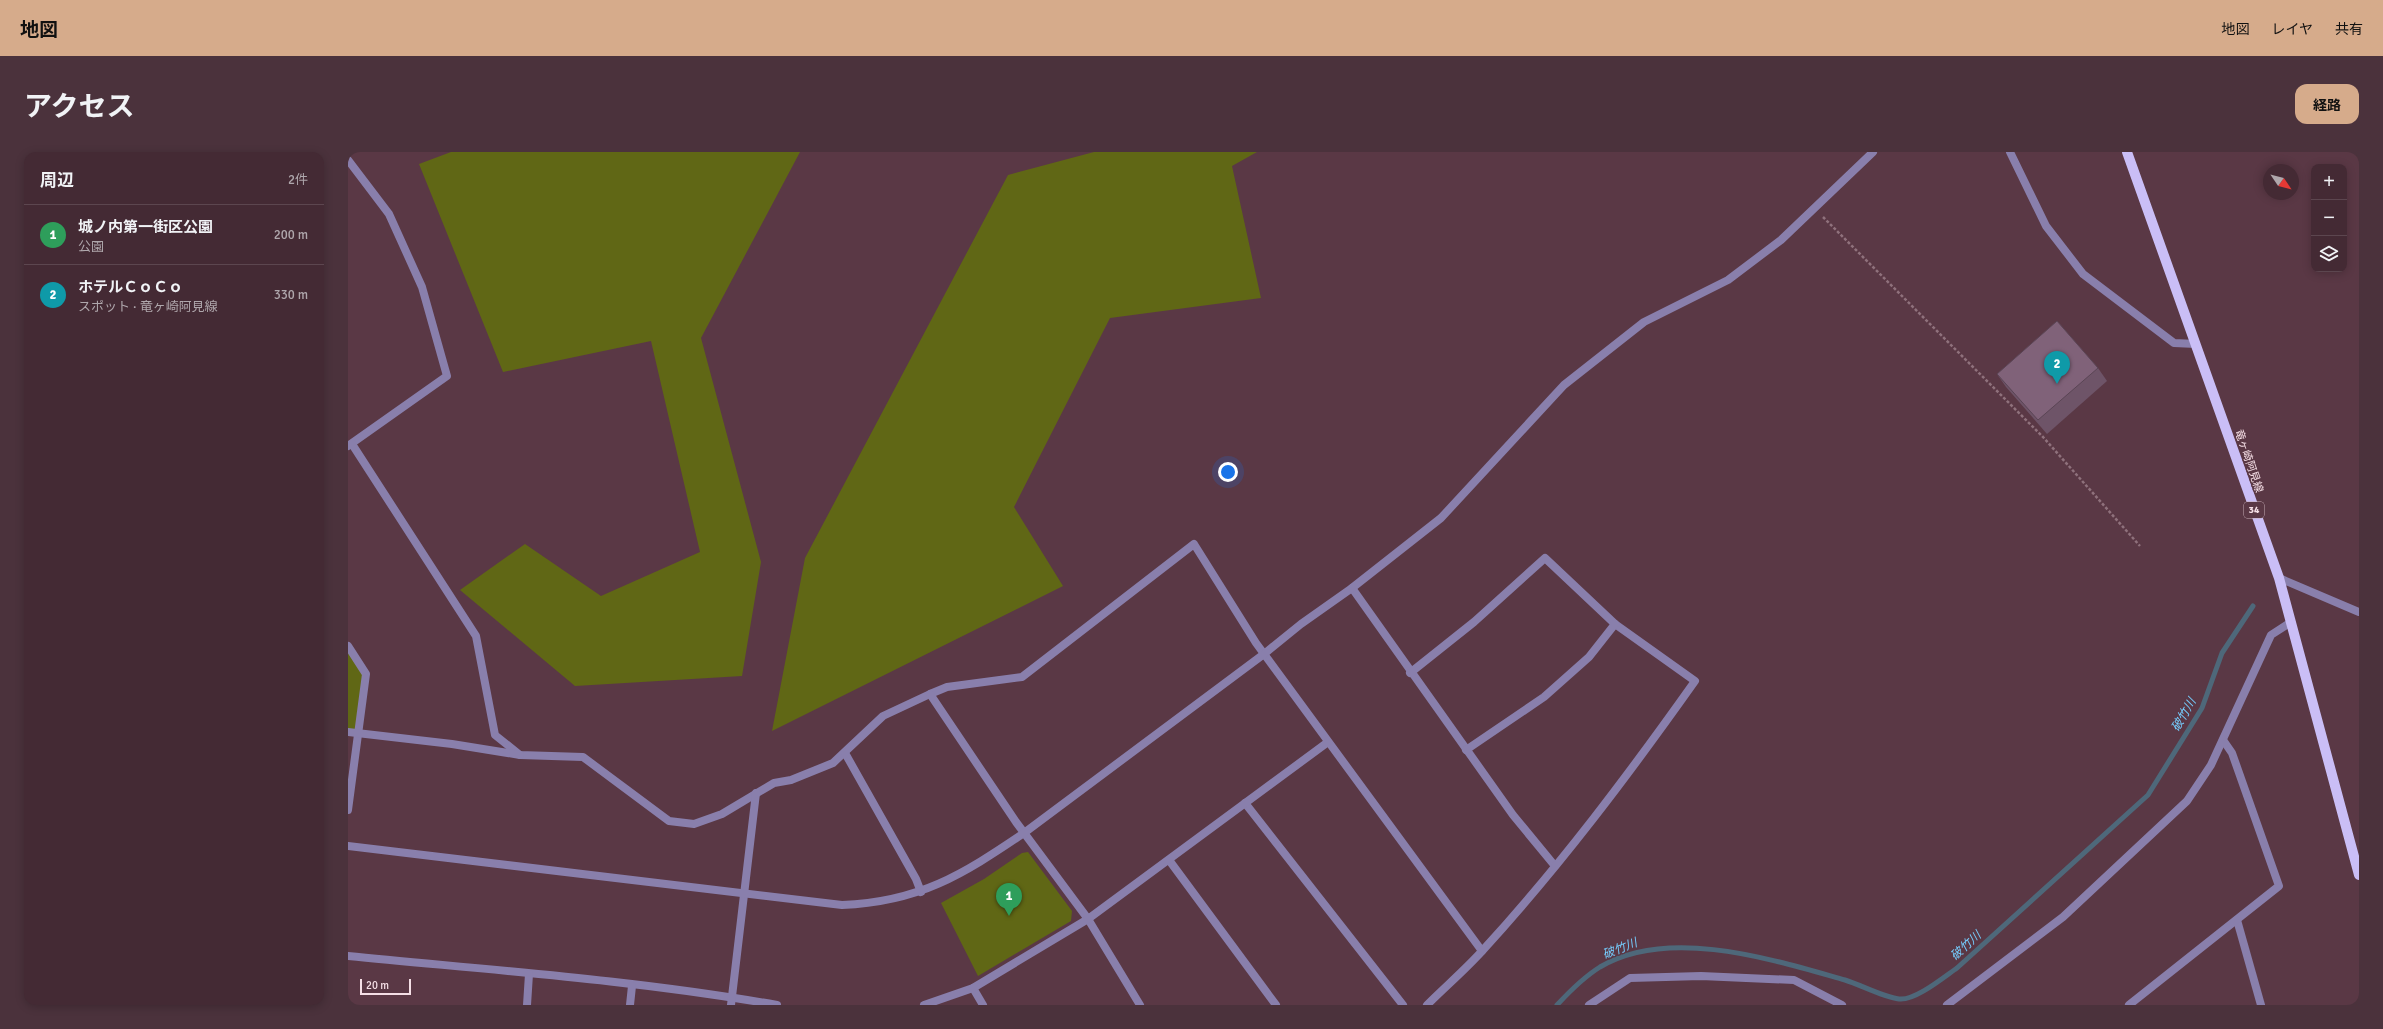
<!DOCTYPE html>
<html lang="ja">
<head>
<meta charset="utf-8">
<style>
	:root { --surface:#442a34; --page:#4b323c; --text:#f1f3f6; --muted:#afa7ac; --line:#5c464f; --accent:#d6ab8b }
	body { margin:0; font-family:Signika,"Noto Sans JP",sans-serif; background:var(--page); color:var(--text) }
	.controls { position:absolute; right:12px; top:12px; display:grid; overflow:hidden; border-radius:8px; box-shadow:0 2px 10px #0003 }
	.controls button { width:36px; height:36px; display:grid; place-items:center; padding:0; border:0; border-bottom:1px solid var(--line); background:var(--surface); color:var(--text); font:20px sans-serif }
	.compass { position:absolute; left:1915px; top:12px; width:36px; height:36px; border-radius:50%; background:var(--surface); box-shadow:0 2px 10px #0003; rotate:125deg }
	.scale { position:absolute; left:12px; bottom:10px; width:51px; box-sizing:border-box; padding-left:4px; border:2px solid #f5dfe6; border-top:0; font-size:11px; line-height:14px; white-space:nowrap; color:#f5dfe6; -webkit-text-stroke:3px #5a3845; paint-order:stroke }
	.you { position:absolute; left:880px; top:320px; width:14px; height:14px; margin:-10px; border:3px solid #fff; border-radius:50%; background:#1a73e8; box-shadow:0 0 0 6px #1a73e833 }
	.badge { display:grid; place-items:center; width:26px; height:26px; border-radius:50%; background:var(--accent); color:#fff; font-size:13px; font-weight:700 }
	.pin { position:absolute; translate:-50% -33px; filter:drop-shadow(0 1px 2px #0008) }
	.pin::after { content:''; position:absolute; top:21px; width:14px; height:12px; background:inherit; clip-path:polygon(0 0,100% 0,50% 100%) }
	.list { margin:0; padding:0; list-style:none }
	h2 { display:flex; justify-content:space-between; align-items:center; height:52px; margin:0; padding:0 16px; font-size:17px }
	h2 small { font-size:13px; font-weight:400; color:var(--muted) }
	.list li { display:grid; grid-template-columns:26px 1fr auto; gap:12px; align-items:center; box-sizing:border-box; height:60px; padding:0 16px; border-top:1px solid var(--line) }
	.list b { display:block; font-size:15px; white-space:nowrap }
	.list p { margin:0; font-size:13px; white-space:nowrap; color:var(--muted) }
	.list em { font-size:13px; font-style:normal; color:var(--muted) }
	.icon { flex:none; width:22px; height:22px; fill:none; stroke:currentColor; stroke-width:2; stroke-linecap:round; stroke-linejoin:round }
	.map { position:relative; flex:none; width:2011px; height:853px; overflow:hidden; border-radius:12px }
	header { display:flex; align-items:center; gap:24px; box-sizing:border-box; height:56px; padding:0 20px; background:var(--accent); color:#111 }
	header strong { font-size:19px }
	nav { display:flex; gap:22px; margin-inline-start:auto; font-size:14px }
	.intro { display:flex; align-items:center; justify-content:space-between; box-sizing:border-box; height:96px; padding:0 24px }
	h1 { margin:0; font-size:28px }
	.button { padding:10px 18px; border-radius:12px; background:var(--accent); color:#111; font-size:14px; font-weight:700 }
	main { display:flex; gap:24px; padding:0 24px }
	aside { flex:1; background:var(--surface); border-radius:12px; box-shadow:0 2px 10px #0003 }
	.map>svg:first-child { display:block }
	.green { fill:#606715 }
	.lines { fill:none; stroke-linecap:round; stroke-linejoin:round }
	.stream { stroke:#4e687a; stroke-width:5 }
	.path { stroke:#8f717c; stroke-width:2.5; stroke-dasharray:3 2; stroke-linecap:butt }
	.minor { stroke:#897fac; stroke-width:8 }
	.tertiary { stroke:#897fac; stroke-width:8 }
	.primary { stroke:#cabef6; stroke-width:10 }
	.wall { fill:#6e5468 }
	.building { fill:#806279; stroke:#5a4555 }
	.labels { text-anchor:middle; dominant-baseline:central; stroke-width:3; stroke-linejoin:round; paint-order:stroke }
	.shield { fill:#5a3845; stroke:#c6adb6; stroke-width:1 }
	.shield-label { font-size:10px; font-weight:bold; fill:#f5dfe6 }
	.street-label { font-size:11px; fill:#f5dfe6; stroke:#5a3845 }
	.water-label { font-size:12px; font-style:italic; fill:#75cdfe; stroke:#5a3845 }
</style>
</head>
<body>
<header>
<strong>地図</strong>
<nav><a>地図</a><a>レイヤ</a><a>共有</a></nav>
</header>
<div class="intro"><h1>アクセス</h1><a class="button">経路</a></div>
<main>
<aside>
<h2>周辺<small>2件</small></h2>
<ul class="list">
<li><span class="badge" style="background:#2e9e5b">1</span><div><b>城ノ内第一街区公園</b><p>公園</p></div><em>200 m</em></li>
<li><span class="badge" style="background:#0f9aa8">2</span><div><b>ホテルＣｏＣｏ</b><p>スポット · 竜ヶ崎阿見線</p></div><em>330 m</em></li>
</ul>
</aside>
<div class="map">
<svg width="2011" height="853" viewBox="0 0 2011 853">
	<rect width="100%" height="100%" fill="#5a3845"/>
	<g class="green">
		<path d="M103,0H452L353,186L413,410L394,524L227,534L112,438L177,392L253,444L352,400L303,189L155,220L71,12Z"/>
		<path d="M746,0H909L884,14L913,146L762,166L666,355L715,434L424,579L457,406L660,23Z"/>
		<path d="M0,494L18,522L10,581L0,580Z"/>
		<path d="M680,700L724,759L723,769L630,824L593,751L636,727L674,701Z"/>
	</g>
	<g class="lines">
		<path class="stream" d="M1209,853C1221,840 1236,825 1252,815C1321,774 1426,808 1497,828C1513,833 1535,845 1551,847C1567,849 1596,825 1609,816L1800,643L1854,556L1874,501L1905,454"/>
		<path class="path" d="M1475,65L1695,285L1792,394"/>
		<g class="minor">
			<path d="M1662,0L1698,74L1735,122L1826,191L1848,192"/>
			<path d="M0,8L41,62L74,135L99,224L0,294"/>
			<path d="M4,292L128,484L147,583L172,603L235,605L321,669L346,672L374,662L426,631L443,628L485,611L535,564L582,542L599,535L674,525L846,392L908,491L1134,799"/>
			<path d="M1931,426L2011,460"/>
			<path d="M1004,436L1165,663L1207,714"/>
			<path d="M0,494L18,522L0,658"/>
			<path d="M1062,521L1126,470L1197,406L1267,472L1347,529C1281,622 1212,714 1135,798C1118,817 1097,835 1079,853"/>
			<path d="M582,542L668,670L740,767L792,853"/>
			<path d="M0,580L104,592L172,603"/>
			<path d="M1118,598L1196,545L1241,505L1267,472"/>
			<path d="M497,601L568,727L573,740"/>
			<path d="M897,651L1055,853"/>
			<path d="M676,681L916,502L953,472L1004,436L1093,366L1216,233L1296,170L1380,128L1433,88L1525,0"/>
			<path d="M821,708L928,853"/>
			<path d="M1889,768L1913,853"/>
			<path d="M0,804C142,818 288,828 429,853"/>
			<path d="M625,836L635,853"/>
			<path d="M179,853L181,822"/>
			<path d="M282,853L284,834"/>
			<path d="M383,853L408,641"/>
			<path d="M576,853L625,836L740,767L980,590"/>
			<path d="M1241,853L1282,826L1353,824L1446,828L1494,853"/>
			<path d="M1599,853L1715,765L1839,649L1863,613L1923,483L1943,470"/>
			<path d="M1781,853L1931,734L1884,601L1875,588"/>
		</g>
		<path class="tertiary" d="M0,694L494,753C571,750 614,723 676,681"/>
		<path class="primary" d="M1779,0L1931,426L2011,723"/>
	</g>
	<path class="wall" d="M1750,216L1759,229L1699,282L1658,235L1649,222Z"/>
	<path class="building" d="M1709,169L1750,216L1690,268L1649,222Z"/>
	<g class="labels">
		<rect class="shield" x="1896" y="350" width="20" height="16" rx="3"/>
		<g class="shield-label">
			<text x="1906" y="358">34</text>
		</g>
		<g class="street-label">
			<text transform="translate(1901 309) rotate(71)">竜ヶ崎阿見線</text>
		</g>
		<g class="water-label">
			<text transform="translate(1836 563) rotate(-60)">破竹川</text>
			<text transform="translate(1618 794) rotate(-42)">破竹川</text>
			<text transform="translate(1272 797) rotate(-21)">破竹川</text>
		</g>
	</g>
</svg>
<div class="controls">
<button>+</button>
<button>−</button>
<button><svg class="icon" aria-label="layers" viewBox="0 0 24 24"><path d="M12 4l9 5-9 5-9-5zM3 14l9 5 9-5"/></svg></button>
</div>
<svg class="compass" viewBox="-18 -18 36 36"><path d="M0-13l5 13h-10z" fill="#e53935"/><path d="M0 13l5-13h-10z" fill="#afa7ac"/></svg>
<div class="scale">20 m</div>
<div class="you"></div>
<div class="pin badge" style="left:661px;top:764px;background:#2e9e5b">1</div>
<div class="pin badge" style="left:1709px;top:232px;background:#0f9aa8">2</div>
</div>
</main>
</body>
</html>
